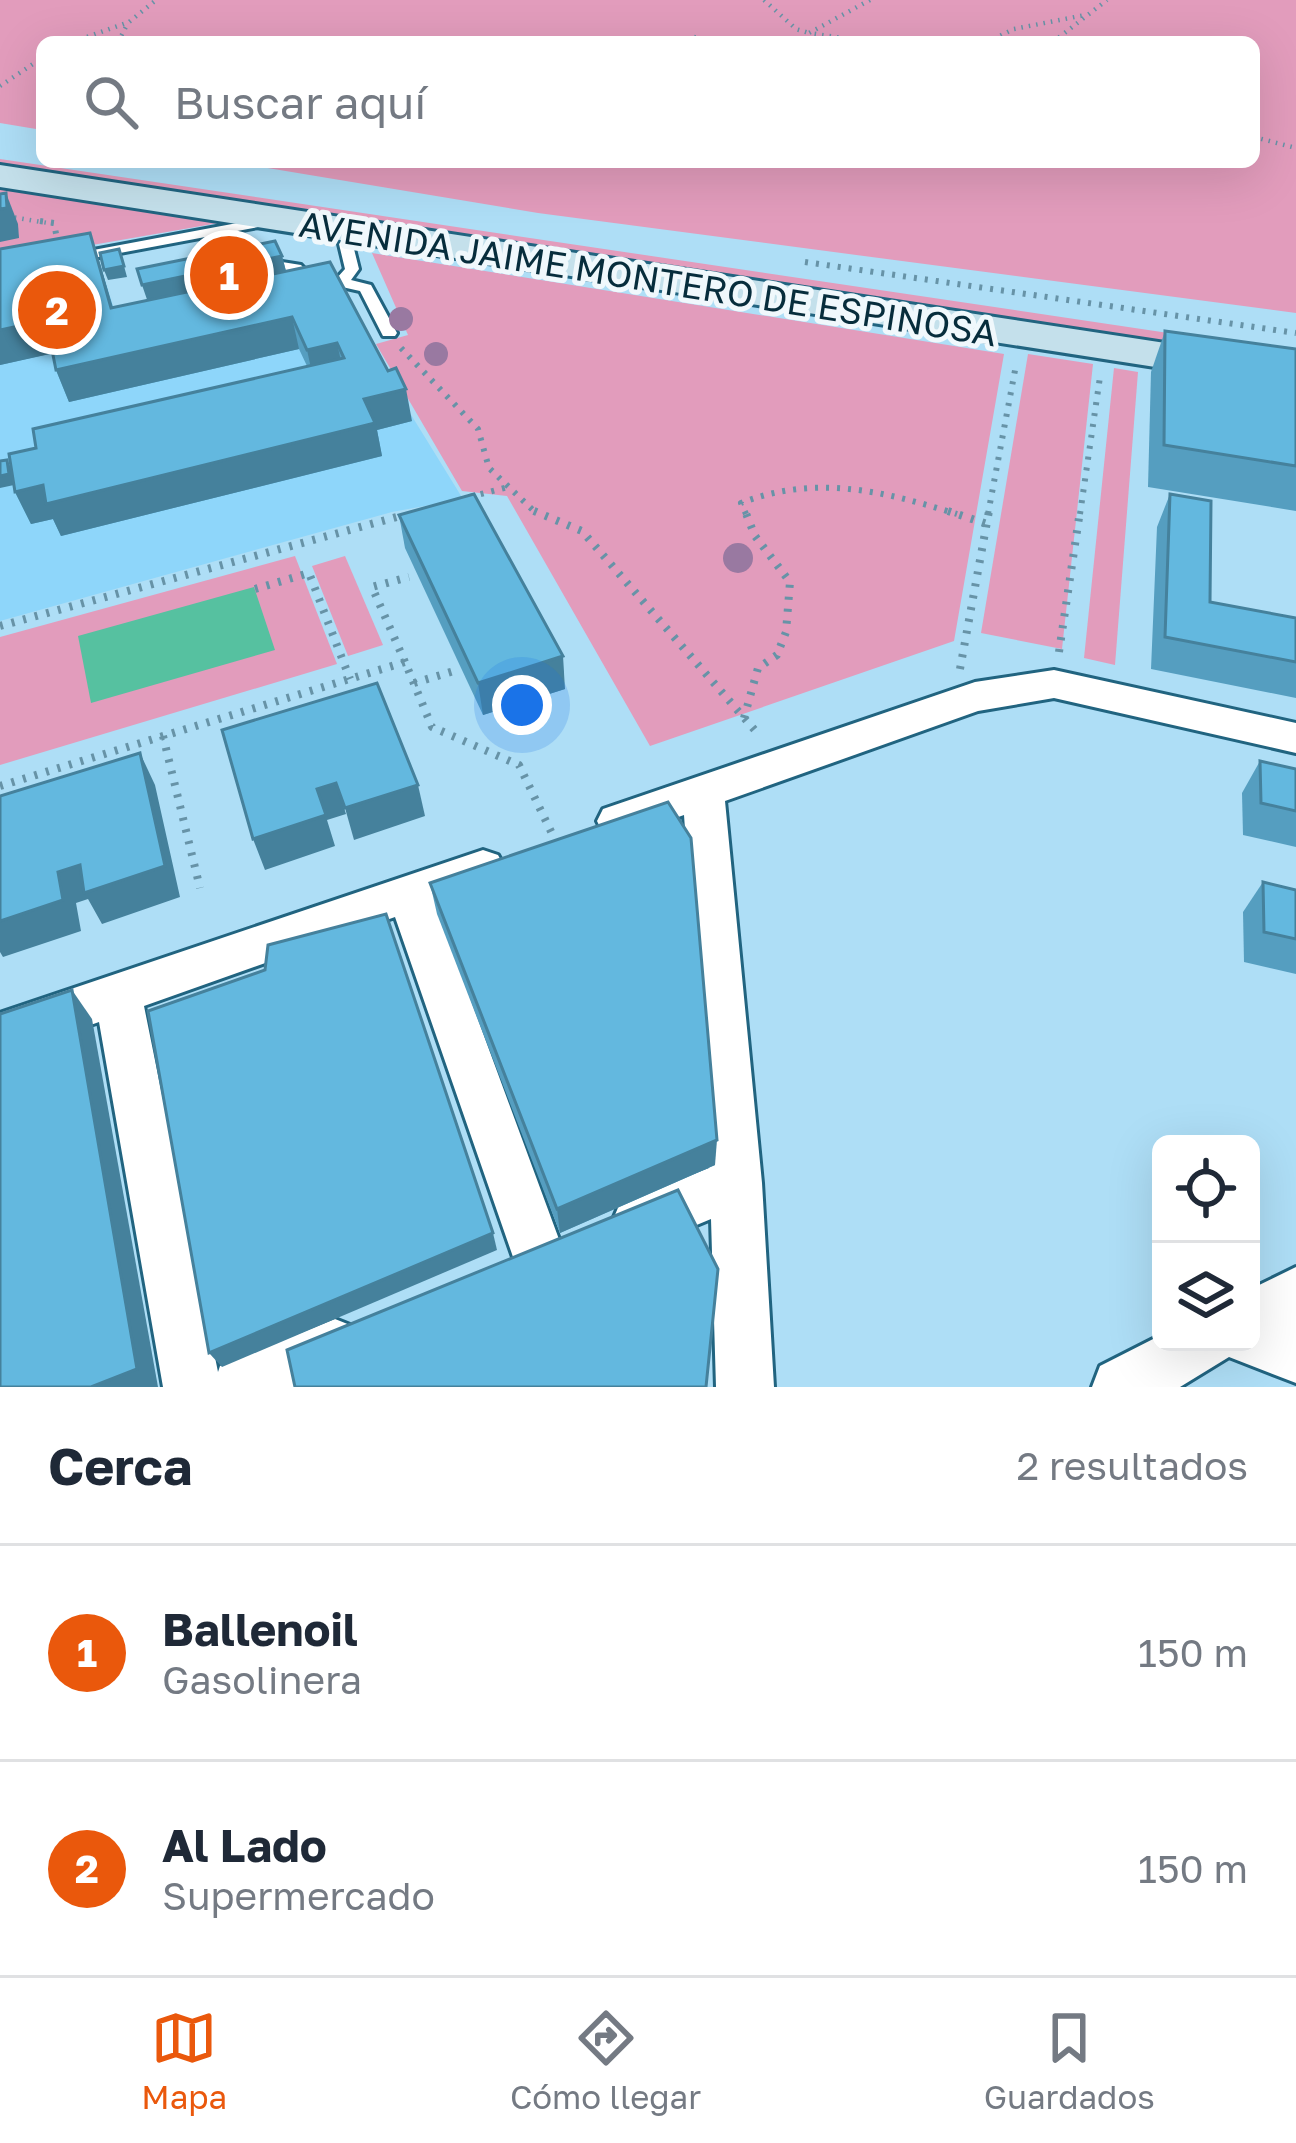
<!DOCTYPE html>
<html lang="es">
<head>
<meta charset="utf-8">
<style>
	:root { --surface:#fff; --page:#f6f6f7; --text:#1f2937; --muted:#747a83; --line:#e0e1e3; --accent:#ea580c }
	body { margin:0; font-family:"Golos Text",sans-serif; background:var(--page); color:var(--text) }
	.controls { position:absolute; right:36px; bottom:36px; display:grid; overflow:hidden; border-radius:18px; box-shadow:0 12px 48px #0002 }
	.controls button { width:108px; height:108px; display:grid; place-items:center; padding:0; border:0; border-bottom:3px solid var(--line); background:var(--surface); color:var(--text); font:60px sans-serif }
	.you { position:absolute; left:522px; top:705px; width:42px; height:42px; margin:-30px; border:9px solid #fff; border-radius:50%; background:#1a73e8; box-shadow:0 0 0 18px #1a73e833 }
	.badge { display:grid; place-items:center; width:78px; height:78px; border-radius:50%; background:var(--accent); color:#fff; font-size:39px; font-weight:700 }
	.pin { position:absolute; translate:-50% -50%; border:6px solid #fff; box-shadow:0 3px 12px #0006 }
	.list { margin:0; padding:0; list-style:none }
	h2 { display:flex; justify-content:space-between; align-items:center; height:156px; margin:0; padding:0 48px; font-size:51px }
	h2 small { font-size:39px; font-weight:400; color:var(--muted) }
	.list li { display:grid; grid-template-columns:78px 1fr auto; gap:36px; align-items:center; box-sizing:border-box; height:216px; padding:0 48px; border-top:3px solid var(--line) }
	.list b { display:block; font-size:45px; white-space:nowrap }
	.list p { margin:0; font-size:39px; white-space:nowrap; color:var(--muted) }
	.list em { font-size:39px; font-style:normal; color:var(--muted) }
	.icon { flex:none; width:66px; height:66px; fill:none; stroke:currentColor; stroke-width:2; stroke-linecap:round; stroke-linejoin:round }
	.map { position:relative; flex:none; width:1296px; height:1387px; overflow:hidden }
	.search { position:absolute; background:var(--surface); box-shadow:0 12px 48px #0002; left:36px; right:36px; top:36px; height:132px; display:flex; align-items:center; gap:30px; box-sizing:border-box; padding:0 42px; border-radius:18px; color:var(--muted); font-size:45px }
	.sheet { height:588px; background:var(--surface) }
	nav { display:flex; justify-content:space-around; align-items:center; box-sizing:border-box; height:168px; border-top:3px solid var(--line); background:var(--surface); font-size:33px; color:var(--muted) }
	nav a { display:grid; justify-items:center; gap:6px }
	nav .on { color:var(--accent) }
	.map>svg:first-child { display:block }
	.built { fill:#8ed6fa }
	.green { fill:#e29cbc }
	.water { fill:#56c1a0 }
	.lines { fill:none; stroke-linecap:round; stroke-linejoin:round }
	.service-casing { stroke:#216480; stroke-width:6 }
	.minor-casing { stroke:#216480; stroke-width:6 }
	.secondary-casing { stroke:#216480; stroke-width:6 }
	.path-far2 { stroke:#6793a7; stroke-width:4.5; stroke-dasharray:1.5 6; stroke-linecap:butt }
	.path-far1 { stroke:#6793a7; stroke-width:6; stroke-dasharray:3 8; stroke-linecap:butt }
	.path { stroke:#6793a7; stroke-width:8; stroke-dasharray:3 9; stroke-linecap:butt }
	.service { fill:#fff; fill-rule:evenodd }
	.minor { fill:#fff; fill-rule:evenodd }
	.secondary { fill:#c4e0eb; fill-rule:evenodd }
	.tree { fill:#9979a1 }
	.wall { fill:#559ec0 }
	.shaded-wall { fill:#45819c }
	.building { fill:#63b8df; stroke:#45819c; stroke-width:3 }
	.labels { text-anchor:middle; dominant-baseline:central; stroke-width:10; stroke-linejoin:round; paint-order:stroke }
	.far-street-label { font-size:36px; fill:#072d3c; stroke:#f0f8fc }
</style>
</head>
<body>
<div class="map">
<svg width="1296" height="1387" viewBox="0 0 1296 1387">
	<rect width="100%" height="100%" fill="#aedef6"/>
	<path class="built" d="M100,264L123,339L336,293L463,499L392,512L0,621V282Z"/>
	<g class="green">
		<path d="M0,0H1296V313L538,213L232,162H1254V42H42V130L0,123Z"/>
		<path d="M0,159L1296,352V365L0,170Z"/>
		<path d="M0,185L236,220L0,261Z"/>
		<path d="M372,253L1004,354L954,641L650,746L507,496L462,491L376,344L408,335Z"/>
		<path d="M1028,354L1093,364L1062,649L981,633Z"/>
		<path d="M1114,368L1138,372L1115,665L1084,658Z"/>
		<path d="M295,556L337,664L0,765V637Z"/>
		<path d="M345,556L383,645L348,656L312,566Z"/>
	</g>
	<path class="water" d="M254,587L275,650L91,703L78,636Z"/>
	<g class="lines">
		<g class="service-casing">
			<g id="service">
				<path d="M269,217L276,221L274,224L72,262L65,258L72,254Z"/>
				<path d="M351,231L363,234L353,245L359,269L351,280L371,285L397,333L395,336H383L360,291L342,287L310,293L291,272L250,262L257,258L301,265L319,284L336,279L345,269L339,244Z"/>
			</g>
		</g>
		<g class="minor-casing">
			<g id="minor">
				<path d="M1054,670L1296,723V753L1054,698L978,711L725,801L762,1183L774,1387H716L711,1219L639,1249L620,1241L612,1222L620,1203L709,1168L684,815L618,838L603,833L597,821L603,809L975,682Z"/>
				<path d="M483,850L498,855L505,868L498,881L435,903L567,1261L559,1280L540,1288L521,1280L395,917L144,1006L218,1372L220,1366L335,1319L355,1327L363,1347L355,1367L309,1387H163L99,1022L0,1057V1013Z"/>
				<path d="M1296,1267V1383L1229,1357L1180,1387H1092L1100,1366L1161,1335V1342H1251V1289Z"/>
			</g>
		</g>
		<g class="secondary-casing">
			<path id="secondary" d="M0,165L1296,363V389L0,187Z"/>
		</g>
		<g class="path-far2">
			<path d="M764,0L796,29L809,33"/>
			<path d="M870,0L809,33L870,42"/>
			<path d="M694,37L712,42"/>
			<path d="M73,42L129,22L156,0"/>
			<path d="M118,42L128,23"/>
			<path d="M987,42L1014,29L1085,15"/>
			<path d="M1053,42L1107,0"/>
			<path d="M0,86L42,58"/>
			<path d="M1254,137L1296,148"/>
			<path d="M0,215L54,224"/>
		</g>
		<g class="path-far1">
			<path d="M40,221L54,223L57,239"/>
			<path d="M805,262L1296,333"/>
			<path d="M401,348L478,429L489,468L537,514"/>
			<path d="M470,497L508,487"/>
			<path d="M746,514L741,503C816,474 883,491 957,514"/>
			<path d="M988,514L1016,365"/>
			<path d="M1080,514L1100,377"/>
		</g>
		<g class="path">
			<path d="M534,511L582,531L759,735"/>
			<path d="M948,511L987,524"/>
			<path d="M255,589L309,573L350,679"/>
			<path d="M0,626L404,515"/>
			<path d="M1059,652L1080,511"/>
			<path d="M405,662L372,587L409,577"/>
			<path d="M960,669L989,511"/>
			<path d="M414,683L454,671"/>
			<path d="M744,718L758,668L777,655L786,632L790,582L755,536L745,511"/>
			<path d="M163,736L200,888"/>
			<path d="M0,786L405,662L432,727L519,765L556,842"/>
		</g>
		<use href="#service" class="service"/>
		<use href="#minor" class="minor"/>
		<use href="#secondary" class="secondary"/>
	</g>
	<g class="tree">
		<circle cx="401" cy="319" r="12"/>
		<circle cx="436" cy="354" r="12"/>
		<circle cx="738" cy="558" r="15"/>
	</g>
	<g class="wall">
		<path d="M0,249L100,264L113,307L147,300L282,256L286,271L412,421L377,430L382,456L61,536L53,519L31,524L15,492L7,460L12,470L36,448L307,366L299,349L69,402L56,370L53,353L0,365Z"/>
		<path d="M1165,331L1296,349V511L1148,487L1151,372Z"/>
		<path d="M1170,494L1210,602L1296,618V698L1151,669L1157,527Z"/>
		<path d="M399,515L565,689L483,715L405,548Z"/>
		<path d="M1260,761L1296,769V847L1243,835L1242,793Z"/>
		<path d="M1263,882L1296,890V974L1244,962L1243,912Z"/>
		<path d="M430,883L715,1165L560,1233L437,914Z"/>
	</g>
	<g class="shaded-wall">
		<path d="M6,193L18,224L19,238L0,242V209Z"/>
		<path d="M90,233L100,264L122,340L111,308Z"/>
		<path d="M282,256L290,287L153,317L142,285Z"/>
		<path d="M124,266L127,277L108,280L104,270Z"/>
		<path d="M292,317L299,349L69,402L56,370Z"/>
		<path d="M46,320L59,352L0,365V330Z"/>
		<path d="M337,343L344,375L314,382L307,350Z"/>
		<path d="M406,389L412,421L377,430L382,456L61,536L53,519L31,524L15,492Z"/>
		<path d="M7,460L12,471L14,485L0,488V476Z"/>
		<path d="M563,656L565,689L483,715L478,683Z"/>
		<path d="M140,753L155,785L180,897L102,924L88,899L76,903L81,931L3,957L0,952V921L58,872Z"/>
		<path d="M336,783L346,814L327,820L335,846L265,870L253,839L317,789Z"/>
		<path d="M418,785L425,816L354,840L345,808Z"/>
		<path d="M72,990L92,1019L158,1387H91Z"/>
		<path d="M717,1140L715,1165L560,1233L557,1209Z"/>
		<path d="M493,1233L497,1250L222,1367L209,1353Z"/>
	</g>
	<g class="building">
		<path d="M6,193L7,208L0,209V194Z"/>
		<path d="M90,233L111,308L330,262L388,371L396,368L406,389L364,399L375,423L46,504L43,485L15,492L9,454L36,448L33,429L344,358L337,343L307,350L292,317L56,370L46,320L0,330V249Z"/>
		<path d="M275,241L282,256L142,285L137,269Z"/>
		<path d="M119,249L124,266L104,270L100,253Z"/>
		<path d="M1165,331L1296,349V466L1164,445Z"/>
		<path d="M7,460L9,474L0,476V461Z"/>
		<path d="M474,494L563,656L478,683L399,515Z"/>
		<path d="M1170,494L1211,501L1210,602L1296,618V662L1165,637Z"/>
		<path d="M377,683L418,785L345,808L336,783L317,789L326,815L253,839L222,730Z"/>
		<path d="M140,753L165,866L84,893L80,865L58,872L63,900L0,921V796Z"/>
		<path d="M1260,761L1296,769V811L1261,803Z"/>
		<path d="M668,802L691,838L717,1140L557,1209L430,883Z"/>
		<path d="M1263,882L1296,890V939L1264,932Z"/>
		<path d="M386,914L493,1233L209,1353L148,1011L265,970L268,945Z"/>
		<path d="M72,990L137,1369L91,1387H0V1014Z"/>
		<path d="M678,1190L718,1269L706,1387H295L287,1350Z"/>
	</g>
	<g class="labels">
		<g class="far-street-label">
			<text transform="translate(648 278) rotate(9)">AVENIDA JAIME MONTERO DE ESPINOSA</text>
		</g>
	</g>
</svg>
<div class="controls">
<button><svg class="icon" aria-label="locate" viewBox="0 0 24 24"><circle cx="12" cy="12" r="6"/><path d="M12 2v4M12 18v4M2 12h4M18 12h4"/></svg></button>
<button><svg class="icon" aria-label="layers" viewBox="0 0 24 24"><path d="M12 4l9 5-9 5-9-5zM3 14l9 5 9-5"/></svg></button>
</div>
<div class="you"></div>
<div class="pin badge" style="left:229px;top:275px">1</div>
<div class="pin badge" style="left:57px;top:310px">2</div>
<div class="search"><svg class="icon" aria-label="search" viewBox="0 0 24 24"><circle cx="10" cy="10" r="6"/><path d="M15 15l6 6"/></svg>Buscar aquí</div>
</div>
<section class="sheet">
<h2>Cerca<small>2 resultados</small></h2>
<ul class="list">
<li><span class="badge">1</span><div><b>Ballenoil</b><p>Gasolinera</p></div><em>150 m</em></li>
<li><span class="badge">2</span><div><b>Al Lado</b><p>Supermercado</p></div><em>150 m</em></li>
</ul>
</section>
<nav>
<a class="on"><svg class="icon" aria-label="map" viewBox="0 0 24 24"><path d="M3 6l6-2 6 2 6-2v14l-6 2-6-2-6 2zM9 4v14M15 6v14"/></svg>Mapa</a>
<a><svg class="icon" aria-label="directions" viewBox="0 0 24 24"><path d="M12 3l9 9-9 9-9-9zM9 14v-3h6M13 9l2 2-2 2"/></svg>Cómo llegar</a>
<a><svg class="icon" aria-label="saved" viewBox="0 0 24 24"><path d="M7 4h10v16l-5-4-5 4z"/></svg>Guardados</a>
</nav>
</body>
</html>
